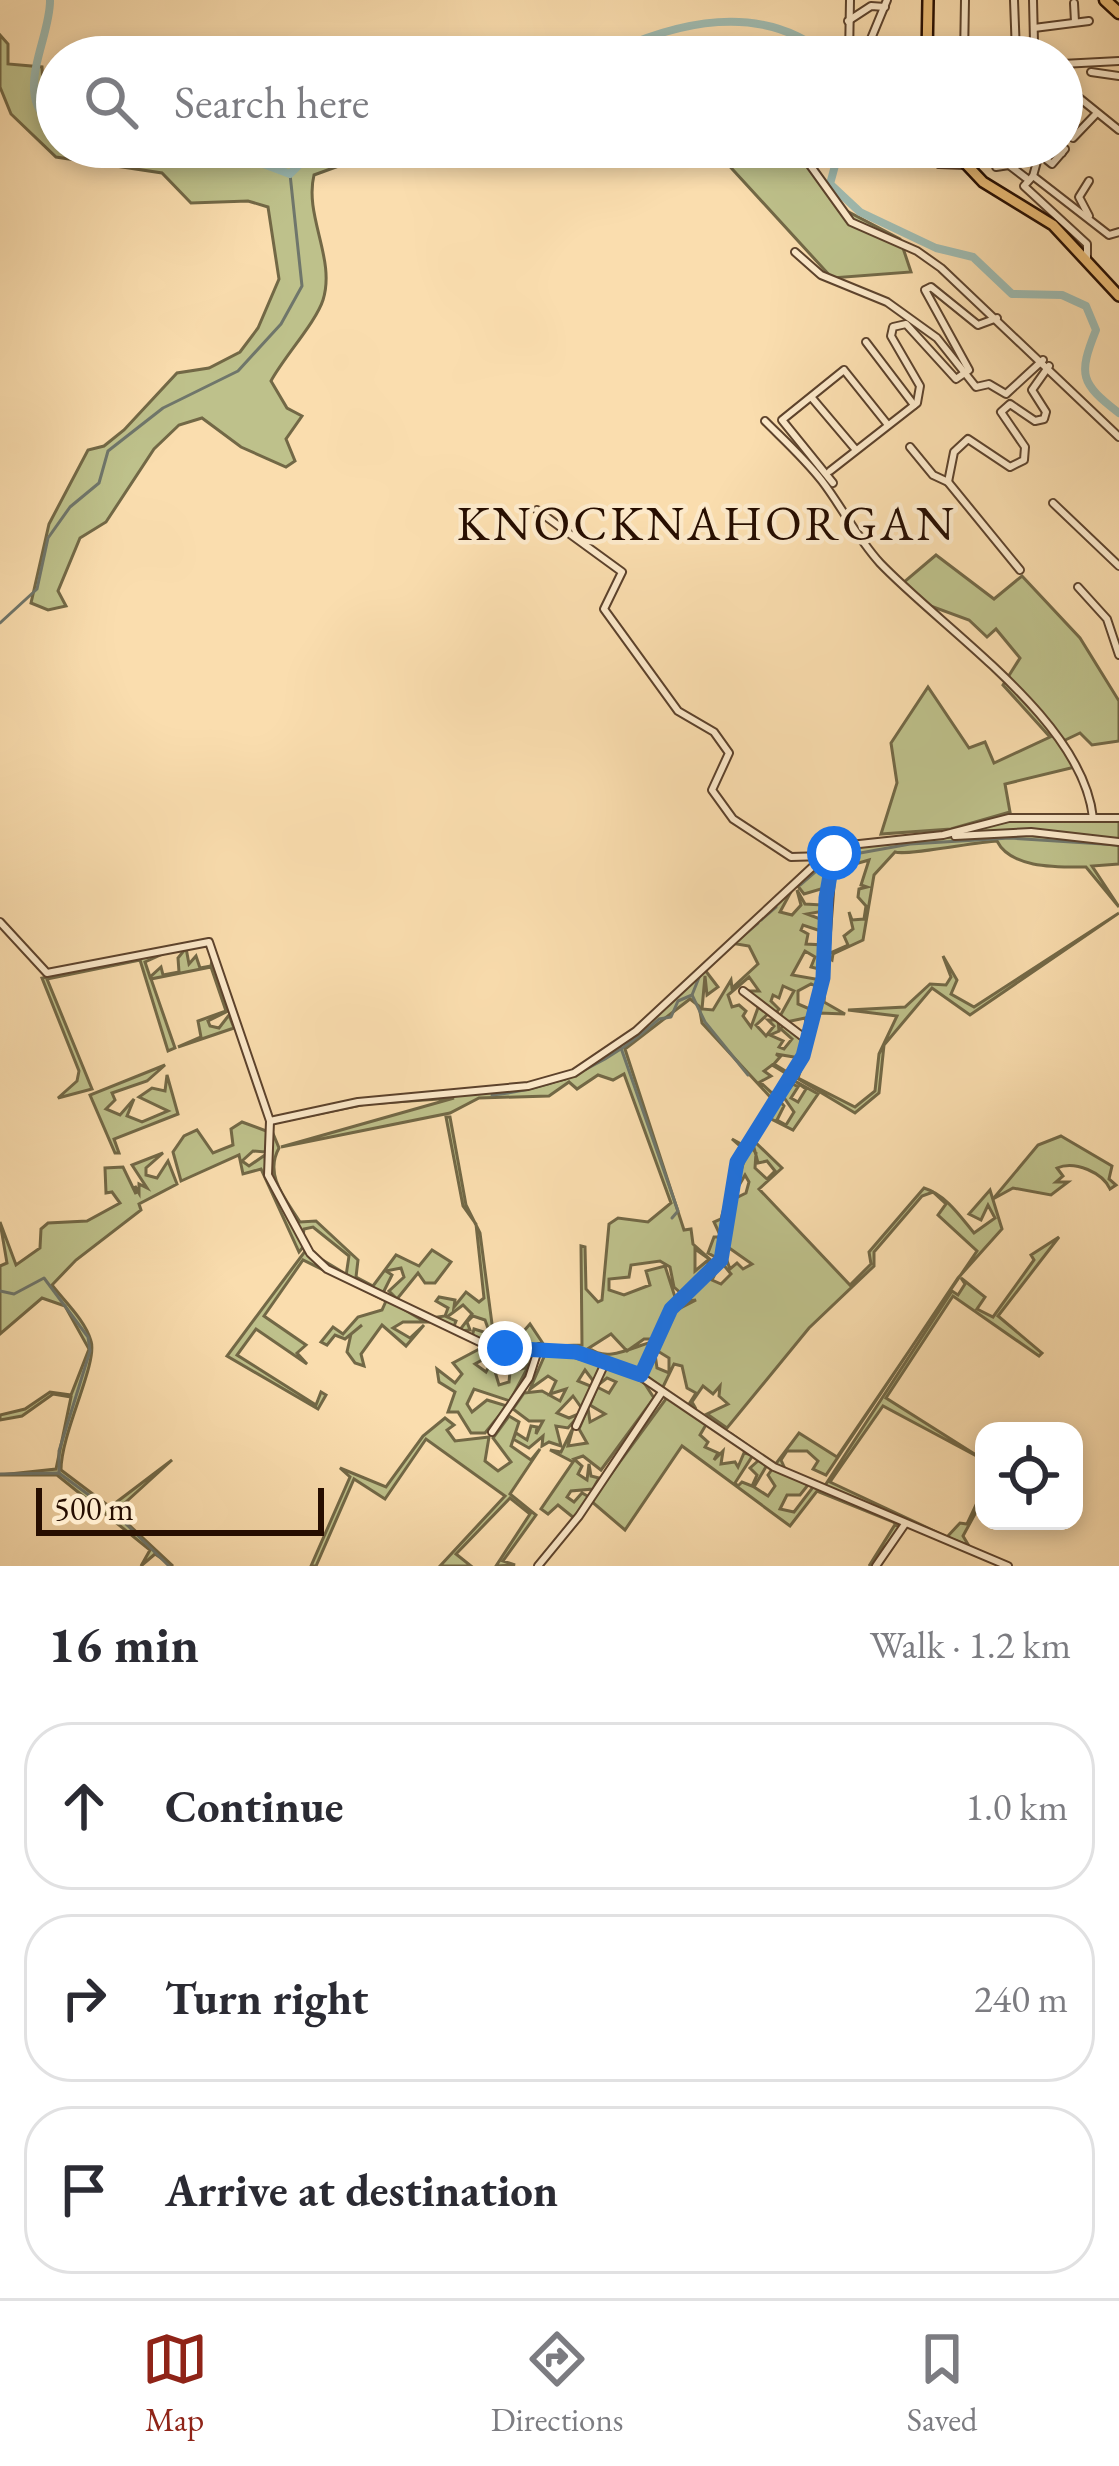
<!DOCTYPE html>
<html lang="en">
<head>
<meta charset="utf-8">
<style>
	:root { --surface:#fff; --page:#f2f2f3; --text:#2b2b33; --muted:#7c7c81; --line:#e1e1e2; --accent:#8f2418 }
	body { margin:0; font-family:"EB Garamond",serif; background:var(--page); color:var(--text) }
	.controls { position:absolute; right:36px; bottom:36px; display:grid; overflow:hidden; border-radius:24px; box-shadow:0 6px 18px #0003 }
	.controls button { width:108px; height:108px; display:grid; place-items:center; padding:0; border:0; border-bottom:3px solid var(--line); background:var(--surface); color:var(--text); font:60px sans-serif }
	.scale { position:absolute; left:36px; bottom:30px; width:288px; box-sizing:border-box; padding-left:12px; border:6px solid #270e01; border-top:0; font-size:33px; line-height:42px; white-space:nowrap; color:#270e01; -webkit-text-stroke:9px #fce9ca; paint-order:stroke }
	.stop { position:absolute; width:36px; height:36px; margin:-27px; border:9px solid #1a73e8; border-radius:50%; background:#fff }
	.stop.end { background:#1a73e8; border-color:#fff; box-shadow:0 3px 12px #0008 }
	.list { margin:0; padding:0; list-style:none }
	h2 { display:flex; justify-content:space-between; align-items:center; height:156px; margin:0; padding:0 48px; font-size:51px }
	h2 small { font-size:39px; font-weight:400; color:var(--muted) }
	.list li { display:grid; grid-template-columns:78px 1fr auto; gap:36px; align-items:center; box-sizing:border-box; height:168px; margin:0 24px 24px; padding:0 24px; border:3px solid var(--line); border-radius:48px }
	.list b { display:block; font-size:45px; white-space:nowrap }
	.list em { font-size:39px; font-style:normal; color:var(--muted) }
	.icon { flex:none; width:66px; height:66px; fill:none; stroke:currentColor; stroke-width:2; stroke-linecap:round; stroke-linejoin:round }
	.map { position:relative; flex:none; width:1119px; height:1566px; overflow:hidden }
	.search { position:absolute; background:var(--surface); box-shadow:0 6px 18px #0003; left:36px; right:36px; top:36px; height:132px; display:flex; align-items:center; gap:30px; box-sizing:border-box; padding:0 42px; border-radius:66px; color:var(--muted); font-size:45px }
	.sheet { height:732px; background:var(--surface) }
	nav { display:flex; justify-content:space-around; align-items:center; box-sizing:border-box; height:168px; border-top:3px solid var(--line); background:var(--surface); font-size:33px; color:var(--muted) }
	nav a { display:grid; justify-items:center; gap:6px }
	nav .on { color:var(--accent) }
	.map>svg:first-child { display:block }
	.green { fill:#bec18b; stroke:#726846; stroke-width:3 }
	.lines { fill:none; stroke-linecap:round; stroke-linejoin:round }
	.stream { stroke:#6f766b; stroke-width:3 }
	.river { stroke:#9fbbb1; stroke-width:8 }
	.minor-casing { stroke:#5c422c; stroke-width:10 }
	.major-casing { stroke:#270e01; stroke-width:14 }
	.highway-casing { stroke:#270e01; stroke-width:15 }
	.minor { stroke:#fce9ca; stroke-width:6 }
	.major { stroke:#edbe77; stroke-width:9 }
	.highway { stroke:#edbe77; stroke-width:10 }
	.route { stroke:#1a73e8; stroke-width:15 }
	.labels { text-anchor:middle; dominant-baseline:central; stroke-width:9; stroke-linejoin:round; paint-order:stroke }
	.quarter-label { font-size:48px; letter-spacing:3px; fill:#270e01; stroke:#fce9ca }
</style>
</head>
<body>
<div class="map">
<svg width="1119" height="1566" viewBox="0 0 1119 1566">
	<rect width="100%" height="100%" fill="#faddae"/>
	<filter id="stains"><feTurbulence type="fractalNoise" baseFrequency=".00167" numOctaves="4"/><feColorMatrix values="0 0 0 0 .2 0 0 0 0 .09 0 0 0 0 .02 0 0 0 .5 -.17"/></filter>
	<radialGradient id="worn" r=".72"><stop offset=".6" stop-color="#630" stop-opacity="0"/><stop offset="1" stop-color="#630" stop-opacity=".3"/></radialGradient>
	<g class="green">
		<path d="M0,35L8,44V64L42,67L44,101L57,114V147H487L449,159L388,148L314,175C304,216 336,259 323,300C316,322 284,357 271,381L287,408L302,416L286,439L295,461L286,467L241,447L202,418L179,425L154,449L106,522L80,538L58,591L66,606L48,610L31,603L49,524L88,450L104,446L124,430L177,373L209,368L240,352L258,328L279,279L268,207L248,201L191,203L162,173L56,157L11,114L0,87Z"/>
		<path d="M712,147H795L845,210L900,239L911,272L832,278Z"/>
		<path d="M936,555L994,599L1022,576L1080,638L1119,701V741L1092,745L1080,733L1059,743L1075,767L1005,784L1010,812L951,829L881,834L897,783L891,743L928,687L969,748L985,742L994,763L1050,737L1003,685L1020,658L996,629L987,637L969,620L925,604L904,582Z"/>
		<path d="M1017,819H1119V840L956,834Z"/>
		<path d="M1013,834L1119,843V864L1092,866L1119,907L1086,867C1058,867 1011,869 997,841C975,842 906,856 895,852L874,875L863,940L833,954L832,960L827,957L829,947L830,953L848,945L844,936L853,929L849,912L852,920L864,919L866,906L858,897L859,889L867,887L861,885L869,860L834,870L841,850L891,840Z"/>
		<path d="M831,856L824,911L807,914L823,920L824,932L803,925L801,930L808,934L806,944L824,945L823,970L811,967L815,957L805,951L792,975L821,980L820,988L811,984L798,991V1004L812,1010L808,1031L805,1018L786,1022L806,1036L779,1018L794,991L783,986L779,998L773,995L771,1001L779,1009L775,1014L745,991H759L749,977L728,995L732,1007L739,1005L746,1011L743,1016L751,1027L759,1005L769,1013L756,1025L766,1036L774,1026L768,1020H778L779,1031L770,1035L783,1041L779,1047L784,1049L792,1039L781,1029L783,1024L805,1042L800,1058L776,1054L780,1057L774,1064L792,1075L787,1083V1074L772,1065L764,1071L771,1076L760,1082L772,1093L783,1086L736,1161L719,1259L708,1253L714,1237H721L714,1222L721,1219L741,1147L732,1139L743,1145L772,1099L702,1023L699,1006L690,999L625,1049L684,1230L691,1229L693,1244L712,1261L695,1249V1271L707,1261L713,1269L683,1295L674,1287L670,1267L660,1261L631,1265L629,1277L609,1279V1290L624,1295L650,1285L646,1271L665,1266L676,1300L656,1339H644L627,1351L611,1334L589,1348C607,1363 632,1347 652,1342L638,1371L548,1346L582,1345L581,1246L585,1247L586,1289L598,1302L602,1300L609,1224L618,1218L648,1222L671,1203L624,1074L613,1080L598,1075L577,1089L569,1082L549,1096L479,1098L450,1113L281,1147L454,1098L366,1104L274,1123L366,1102L528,1088L565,1079L626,1041L705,970L718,987L707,995L705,976L702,1009L713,1010L731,980L732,988L758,964L749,946L731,943L793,888L780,912L792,915L801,905L797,890L805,904L822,905L824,888L804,894L797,885Z"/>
		<path d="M1119,913L970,1015L932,988L884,1045L879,1093L855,1113L795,1077L805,1059L827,962L824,1002L845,1014L820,1013L798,1078L855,1107L875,1091L879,1054L897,1016L848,1010L905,1007L930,984L946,985L951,977L943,956L957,980L951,994L974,1007Z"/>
		<path d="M186,948L189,964L196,956L200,968L211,966L212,960L228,1011L208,1021L210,1026L219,1028L229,1015L234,1028L178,1047L201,1037L198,1021L226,1011L211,967L151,979L175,1048L168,1051L140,960L47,979L92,1089L58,1098L77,1081L79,1071L42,978L165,953L145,962L150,977L161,967L163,975L179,972L178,958Z"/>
		<path d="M165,1065L147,1081L112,1093L115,1100L106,1109L120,1115L134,1099L127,1116L142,1122L168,1111L139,1097L152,1088L165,1091L167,1075L178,1114L114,1139L119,1153H115L90,1095Z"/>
		<path d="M795,1081L818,1094L793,1130L769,1118L753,1140L782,1168L759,1189L850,1285L871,1264L869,1252L924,1188C946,1195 960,1216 974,1233L995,1218L988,1205L981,1220L969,1214L990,1190L1002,1229L958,1278L826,1475L813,1469L818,1461L807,1451H787L781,1460L786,1471C766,1461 747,1448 730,1433L775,1465L799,1433L837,1457L977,1251L938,1215L946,1204L933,1192L922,1196L874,1252V1266L809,1328L727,1428L707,1414L728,1404L719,1396L720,1386L713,1394L703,1386L692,1402L696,1409L689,1404L696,1393L687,1388L682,1366L674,1364L662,1389L645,1374L655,1354L657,1368L669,1373V1358L656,1350L671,1313L696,1300L679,1302L718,1268L712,1280L721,1284L731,1274L722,1263L725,1255L730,1269L737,1263L743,1269L752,1264L725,1245L732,1200L746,1193L749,1182L745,1175L733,1196L749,1145L756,1153L755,1168L767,1179L775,1171L767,1161L758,1163L752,1140L780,1101L784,1106L777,1120L786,1125L794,1112L783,1096L793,1084L798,1087L791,1098L798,1102L806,1089Z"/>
		<path d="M446,1117H450L466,1205L480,1233L494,1339L500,1344L516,1340L530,1324L544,1345L496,1347L472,1337L474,1329L490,1334L485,1320L473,1316L467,1322L470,1330L459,1331L472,1314L463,1305L447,1317L456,1321L454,1326L431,1318L445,1316L448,1308L436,1301L439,1297L455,1300L454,1307L466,1292L479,1302L484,1298L476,1224L463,1206Z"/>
		<path d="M242,1122L269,1132L265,1152L253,1151L242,1161L249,1166L265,1155L266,1171L304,1246L299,1252L261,1169L243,1174L239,1155L181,1181L173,1152L184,1136L197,1130L213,1153L233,1145L231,1129Z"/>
		<path d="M272,1131L279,1148C264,1175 285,1198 300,1222L316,1221L358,1260L356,1277L373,1286L396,1255L419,1266L432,1250L451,1262L435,1283H425L418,1273L397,1299L389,1291L404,1277L401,1268L386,1271L392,1275L383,1293L346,1276L349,1256L313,1227L304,1229L303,1236L270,1174Z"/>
		<path d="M1061,1136L1112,1166L1109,1179L1116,1185L1110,1189C1103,1173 1075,1160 1057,1168L1063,1176L1056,1182H1068L1051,1195L1013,1188L993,1199L1038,1145Z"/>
		<path d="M163,1153L146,1168V1175L157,1178L168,1161L177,1184L139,1204L141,1210L76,1260L52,1285C65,1302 85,1320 91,1341C98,1363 61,1433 61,1470L110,1507L172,1460L115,1512L173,1566L155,1554L141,1566L150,1550L57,1475H0L56,1469L71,1397L53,1394L22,1416L0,1420V1415L25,1409L50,1392L71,1395L89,1349L65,1306L42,1298L0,1334V1266L7,1263L0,1222L16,1265L40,1248L41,1229L48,1223L87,1221L120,1203L112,1192L106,1193L105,1168L123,1167L136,1194L135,1186L139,1193V1184L147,1188L132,1165Z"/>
		<path d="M1059,1237L998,1316L1042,1353L1039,1356L953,1296L886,1398L984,1460L883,1406L830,1482L947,1537L960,1523L967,1524L984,1488L978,1508L984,1515L976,1512L963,1536L969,1546L824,1487L952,1291L958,1295L965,1284L961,1278L985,1297L977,1309L993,1317L1034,1260L1031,1255Z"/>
		<path d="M306,1250L425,1322H403L393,1328L410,1338L424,1325L406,1346L382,1325L361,1354L364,1366L355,1363L347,1352L351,1334L362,1325L345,1339L335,1335L327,1345L321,1342L333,1327L343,1334L358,1317L382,1310L386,1301L303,1260L264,1316L306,1345L297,1353L307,1364L256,1329L237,1355L316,1405L321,1392L326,1395L318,1409L227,1356Z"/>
		<path d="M483,1347L491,1355L475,1364L486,1372L497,1351L528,1348L535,1356L533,1363L509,1369L502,1362L494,1368L499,1385L509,1382L510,1372L528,1367L510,1401L474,1389L467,1404L472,1412L487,1400L507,1406L485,1433H471L458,1412H448L455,1392L439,1382L437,1369L455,1383L462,1374L453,1363Z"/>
		<path d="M547,1350L601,1365L594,1382L585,1370L578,1381L593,1387L583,1410L573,1396L557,1413L569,1418L581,1413L568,1428L556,1426L561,1446L549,1442L542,1446L543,1436L529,1448L513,1439L516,1433L527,1440L531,1426L537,1427L536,1434L543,1421H529L513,1409L524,1393L542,1391L560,1401L566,1389L550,1394L556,1381L548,1376L530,1389Z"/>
		<path d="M606,1366L639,1375L654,1398L601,1470L583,1456L574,1459L582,1466L578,1474L587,1480L589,1464L591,1476L599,1478L593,1489L571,1491L567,1497L574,1502L582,1493L589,1497L574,1518L558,1505L548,1514L541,1509L573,1462L550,1450L561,1452L573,1428L568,1446L587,1443L579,1429L588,1408L590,1422L605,1414L590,1405L597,1387L609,1393L616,1382L607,1378L598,1385Z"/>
		<path d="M668,1396L707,1423L700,1435L708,1442L705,1447L718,1453L714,1460L723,1451L721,1464L735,1462L738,1467L744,1453L753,1455L735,1483L738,1486L742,1482L752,1486L757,1475L750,1468L759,1460L767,1465L754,1487L768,1496L775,1486L768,1475L773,1468L808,1485L800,1495H787L780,1509L794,1512L813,1487C842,1499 879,1506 900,1528L869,1566L896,1523L817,1491L790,1526L682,1446L625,1530L591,1501Z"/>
		<path d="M509,1416L519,1422L511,1446L531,1460L540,1449L510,1494L536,1515L503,1561L515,1565L496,1566L530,1514L510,1498L456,1554L471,1566H440L505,1496L426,1439L385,1499L354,1479L316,1566H311L350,1477L340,1468L386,1487L423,1436L445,1418L454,1425L447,1430L455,1441L489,1437L485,1461L498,1471L511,1462L493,1438Z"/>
	</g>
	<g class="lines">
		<g class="stream">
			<path d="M0,623L37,589L48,538L70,507L99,483L108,451L163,408L238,371L281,324L302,286L290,174"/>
			<path d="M838,857L910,844L1010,838L1119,845"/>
			<path d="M800,885L830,859"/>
			<path d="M761,920L776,907"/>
			<path d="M739,939L758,923"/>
			<path d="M692,995L705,1022L748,1075"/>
			<path d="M621,1048L678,1211L672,1218"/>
			<path d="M492,1095C557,1089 611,1063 659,1019L671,1017L678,1001L692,995L700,975"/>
			<path d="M0,1291L14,1294L44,1278L88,1337L90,1351L59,1451V1473"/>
			<path d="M0,1474L59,1473L120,1518L169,1566"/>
		</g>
		<g class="river">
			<path d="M50,0C51,39 9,100 57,126"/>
			<path d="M601,57C676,21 762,0 829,57"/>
			<path d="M189,147L207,164L258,162L290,174L317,147"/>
			<path d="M840,147L830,184L860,212L936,248L973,257L1012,294L1062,295L1086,306L1096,330C1078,375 1080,383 1119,413"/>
		</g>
		<g class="minor-casing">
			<g id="minor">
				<path d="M1014,0L1016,53"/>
				<path d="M1074,3L1075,22"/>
				<path d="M848,21L871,6L885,7"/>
				<path d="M1034,28L1089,21"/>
				<path d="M868,46L887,0"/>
				<path d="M668,57C696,50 731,34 754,57"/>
				<path d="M849,57L850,0"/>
				<path d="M964,57L965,0"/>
				<path d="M1008,57L1034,42L1033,0"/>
				<path d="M1062,64L1119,61"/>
				<path d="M1091,72L1119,76"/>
				<path d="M1062,84L1119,130"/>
				<path d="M1073,138L1096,114"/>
				<path d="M797,147L851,222L917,251L941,268L1119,437"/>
				<path d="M908,147L939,164L964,165"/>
				<path d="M523,150L525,147"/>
				<path d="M1062,153L1052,149L1038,158L1033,176L1109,235L1119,232"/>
				<path d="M1047,160L1052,164L1065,149"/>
				<path d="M996,167L1009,165L1026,178"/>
				<path d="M1033,176L1024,186L1087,244V258"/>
				<path d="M1089,216L1079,197L1089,181"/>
				<path d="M795,252L821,275L887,302L937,338L976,387L989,384L1006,394L1043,360"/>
				<path d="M866,342L914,405"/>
				<path d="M812,398L856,450"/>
				<path d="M765,421C784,440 805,459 822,481C842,507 857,538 880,563C945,631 1083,721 1093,818"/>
				<path d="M910,447L933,475L948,482L1020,570"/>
				<path d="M830,471L917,403L920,386L891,336L893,327L906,324L956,379L969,370L925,290L931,287L978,325L997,318"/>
				<path d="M948,482L954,452L968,439L1010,467L1024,460L1025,447L1001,412L1010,404L1035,421L1044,419L1046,412L1032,390L1049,366"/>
				<path d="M833,483L782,420L844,370L888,425"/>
				<path d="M1053,503L1119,566"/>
				<path d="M537,510L622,572L604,609L678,711L714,732L729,753L712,790L733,819L791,857L825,856"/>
				<path d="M1078,587L1107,619L1119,655"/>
				<path d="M955,836L1031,832L1119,842"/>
				<path d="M0,922L47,973L209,942L270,1121L268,1175L310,1253L327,1269L488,1346L576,1352L634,1372L774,1467L1008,1566"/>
				<path d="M743,991L807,1040"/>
				<path d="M270,1121L358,1102L528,1086L574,1073L636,1031L821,859L850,845L943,835L1009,818H1119"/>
				<path d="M641,1375L674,1305L721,1260L738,1162L802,1060L824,973L833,851"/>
				<path d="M576,1426L606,1361"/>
				<path d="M492,1432L529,1378L539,1347"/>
				<path d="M538,1566L579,1516L662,1392"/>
				<path d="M876,1566L905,1524"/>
			</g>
		</g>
		<g class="major-casing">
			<g id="major">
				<path d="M927,57L928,0"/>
				<path d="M950,147L983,182L1053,225L1119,296"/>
			</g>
		</g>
		<g class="highway-casing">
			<path id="highway" d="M1105,0L1119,13"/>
		</g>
		<use href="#minor" class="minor"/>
		<use href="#major" class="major"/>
		<use href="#highway" class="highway"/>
	</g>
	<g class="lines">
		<path class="route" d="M505,1348L576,1352L641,1375L671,1309L721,1260L737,1162L803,1056L823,978L826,898L834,853"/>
	</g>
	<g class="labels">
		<g class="quarter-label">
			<text x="707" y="523">KNOCKNAHORGAN</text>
		</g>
	</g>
	<rect width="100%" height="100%" filter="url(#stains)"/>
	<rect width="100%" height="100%" fill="url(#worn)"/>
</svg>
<div class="controls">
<button><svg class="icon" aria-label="locate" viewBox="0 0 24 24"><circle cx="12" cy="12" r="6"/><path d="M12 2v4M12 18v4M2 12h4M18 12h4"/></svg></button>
</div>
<div class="scale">500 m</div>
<div class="stop" style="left:834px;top:853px"></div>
<div class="stop end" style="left:505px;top:1348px"></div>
<div class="search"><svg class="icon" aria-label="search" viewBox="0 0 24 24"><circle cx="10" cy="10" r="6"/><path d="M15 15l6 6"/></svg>Search here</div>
</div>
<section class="sheet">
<h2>16 min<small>Walk · 1.2 km</small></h2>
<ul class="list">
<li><svg class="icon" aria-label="ahead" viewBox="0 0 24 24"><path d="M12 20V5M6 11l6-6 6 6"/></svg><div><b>Continue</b></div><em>1.0 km</em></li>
<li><svg class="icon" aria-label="right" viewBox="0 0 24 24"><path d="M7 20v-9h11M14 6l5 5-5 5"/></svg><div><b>Turn right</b></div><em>240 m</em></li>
<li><svg class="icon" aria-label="arrive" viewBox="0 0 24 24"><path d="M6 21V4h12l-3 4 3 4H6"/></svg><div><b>Arrive at destination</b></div></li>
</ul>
</section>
<nav>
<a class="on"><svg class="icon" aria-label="map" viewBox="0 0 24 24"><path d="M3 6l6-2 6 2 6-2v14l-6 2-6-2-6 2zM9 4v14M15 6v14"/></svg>Map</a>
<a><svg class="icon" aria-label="directions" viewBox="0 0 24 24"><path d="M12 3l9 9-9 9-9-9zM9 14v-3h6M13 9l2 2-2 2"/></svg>Directions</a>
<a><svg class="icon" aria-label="saved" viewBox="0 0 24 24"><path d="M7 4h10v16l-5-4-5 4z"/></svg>Saved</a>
</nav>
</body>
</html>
